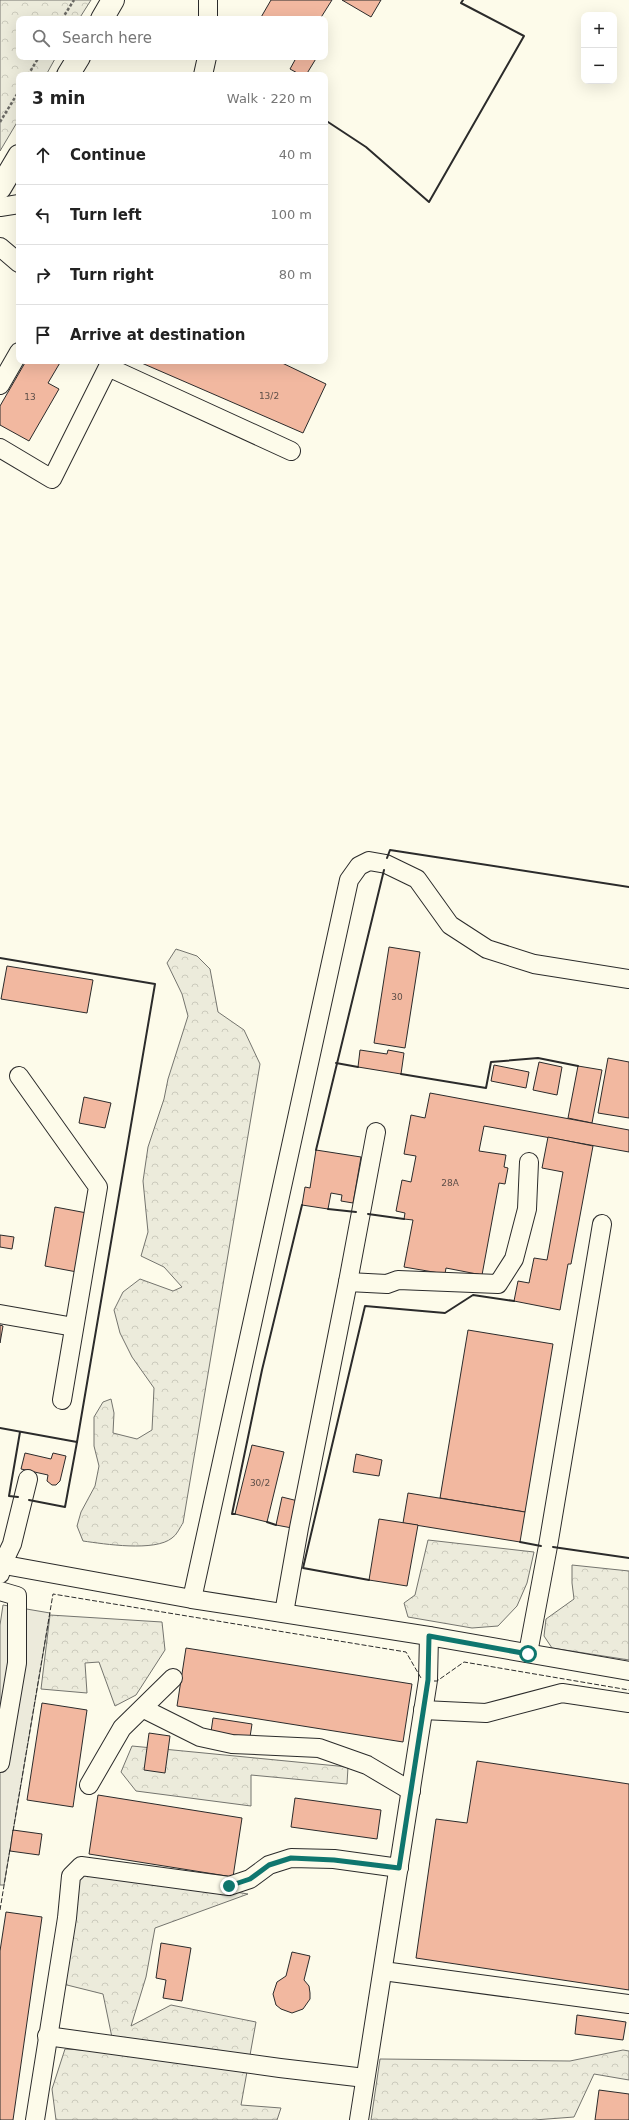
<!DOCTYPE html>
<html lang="en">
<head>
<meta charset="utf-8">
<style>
	:root { --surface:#fff; --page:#f2f2f2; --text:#222; --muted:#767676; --line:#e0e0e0 }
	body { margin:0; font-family:"DejaVu Sans",sans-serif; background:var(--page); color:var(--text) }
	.controls { position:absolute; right:12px; top:12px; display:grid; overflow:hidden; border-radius:8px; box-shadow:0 4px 16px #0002 }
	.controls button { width:36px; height:36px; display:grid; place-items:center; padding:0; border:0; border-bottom:1px solid var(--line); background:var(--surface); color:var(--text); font:20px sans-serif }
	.stop { position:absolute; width:12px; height:12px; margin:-9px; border:3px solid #0f766e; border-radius:50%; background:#fff }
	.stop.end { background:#0f766e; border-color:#fff; box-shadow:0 1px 4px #0008 }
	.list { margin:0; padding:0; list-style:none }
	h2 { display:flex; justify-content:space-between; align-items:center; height:52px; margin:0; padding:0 16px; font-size:17px }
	h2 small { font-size:13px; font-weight:400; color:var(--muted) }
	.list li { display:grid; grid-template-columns:26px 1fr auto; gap:12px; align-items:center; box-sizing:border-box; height:60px; padding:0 16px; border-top:1px solid var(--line) }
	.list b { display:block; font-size:15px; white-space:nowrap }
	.list em { font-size:13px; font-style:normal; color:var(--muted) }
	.icon { flex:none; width:22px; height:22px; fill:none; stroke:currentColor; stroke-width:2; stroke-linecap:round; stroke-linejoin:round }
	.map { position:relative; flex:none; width:629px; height:2120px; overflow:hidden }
	.search { position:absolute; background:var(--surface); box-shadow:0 4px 16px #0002; left:16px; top:16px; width:312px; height:44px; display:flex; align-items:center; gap:10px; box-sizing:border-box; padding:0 14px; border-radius:8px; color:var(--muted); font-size:15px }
	.panel { position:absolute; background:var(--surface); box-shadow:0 4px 16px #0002; left:16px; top:72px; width:312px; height:292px; border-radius:8px }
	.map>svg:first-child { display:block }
	.forest { fill:url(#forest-crowns); stroke:#74746e }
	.parking { fill:#eceadb; stroke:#74746e }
	.building { fill:#f2b8a0; stroke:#2b2b2b }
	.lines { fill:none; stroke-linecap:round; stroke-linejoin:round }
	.minor-casing { stroke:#2b2b2b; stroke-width:20 }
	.major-casing { stroke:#2b2b2b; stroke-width:24 }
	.path { stroke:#6a6964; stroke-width:2.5; stroke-dasharray:3 2; stroke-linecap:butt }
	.minor { stroke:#fdfbea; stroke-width:18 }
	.major { stroke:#fdfbea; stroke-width:22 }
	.fence { stroke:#2b2b2b; stroke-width:1; stroke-dasharray:5 2; stroke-linecap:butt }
	.wall { stroke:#2b2b2b; stroke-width:2 }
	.route { stroke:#0f766e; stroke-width:5 }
	.labels { text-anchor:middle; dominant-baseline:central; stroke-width:3; stroke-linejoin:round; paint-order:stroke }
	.number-label { font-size:9px; fill:#5d4e48 }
</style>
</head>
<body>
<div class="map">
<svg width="629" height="2120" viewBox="0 0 629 2120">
	<defs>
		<pattern id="forest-crowns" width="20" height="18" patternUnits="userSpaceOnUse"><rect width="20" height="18" fill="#ecebdb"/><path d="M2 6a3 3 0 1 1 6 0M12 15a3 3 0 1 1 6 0" fill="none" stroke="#cbcabc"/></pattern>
	</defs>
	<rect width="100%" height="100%" fill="#fdfbea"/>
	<g class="forest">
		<path d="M0,0H91L79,19H19V57H56L46,75H19V119L0,151Z"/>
		<path d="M176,949L197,956L210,969L218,1012L244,1030L260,1064L183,1523C180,1527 177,1535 172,1538C155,1552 104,1544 83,1541L77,1526L81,1512L95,1486L99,1466L94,1446V1417L103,1402L111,1399L114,1413L113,1433L137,1439L152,1430L154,1388L132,1357L120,1333L114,1310L123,1292L140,1279L173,1291L182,1287L164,1267L141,1256L148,1232L143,1181L148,1147L164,1099L168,1079L188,1016L182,994L167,963Z"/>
		<path d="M428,1540L534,1552L527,1583L517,1606L498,1626L472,1628L408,1617L404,1603L415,1595Z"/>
		<path d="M572,1565L629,1571V1660L552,1648L544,1636L546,1619L574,1599L572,1583Z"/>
		<path d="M50,1615L162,1622L165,1650L136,1695L115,1706L99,1662L85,1663L87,1693L41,1689Z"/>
		<path d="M132,1746L348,1767L347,1784L251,1775V1806L136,1791L121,1772Z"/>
		<path d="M70,1865L248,1894L155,1928L146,1977L131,2026L171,2005L256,2022L241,2105L281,2108L277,2120H56L52,2089L65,2049L115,2052L103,1994L63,1984Z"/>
		<path d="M623,2050L629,2051V2080L594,2074L574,2117L534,2120H371L380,2059L570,2061Z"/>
	</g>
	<path class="parking" d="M3,1605L50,1613L4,1885H0V1625Z"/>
	<g class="building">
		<path d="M271,0H332L320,19H260Z"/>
		<path d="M342,0H381L371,17Z"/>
		<path d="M290,57H317L306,75H301L290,69L295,60Z"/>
		<path d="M26,361H61L48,383L59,389L29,441L0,425V406Z"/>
		<path d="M137,361H278L326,384L303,433Z"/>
		<path d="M389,947L420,952L405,1048L374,1043Z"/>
		<path d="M7,966L93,980L87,1013L1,999Z"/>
		<path d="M360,1050L387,1054L388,1050L404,1053L401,1074L358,1067Z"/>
		<path d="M608,1058L629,1062V1118L598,1113Z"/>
		<path d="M539,1062L562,1067L557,1095L533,1090Z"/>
		<path d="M494,1065L529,1072L526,1088L491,1081Z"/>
		<path d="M578,1066L602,1070L592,1123L568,1118Z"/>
		<path d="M430,1093L629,1130V1152L484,1126L479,1151L506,1155L504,1167L508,1168L505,1184L499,1183L482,1275L446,1268L445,1274L404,1267L413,1220L404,1219L405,1213L396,1211L402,1180L411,1182L416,1156L404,1154L411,1115L425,1118Z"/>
		<path d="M84,1097L111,1103L105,1128L79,1123Z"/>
		<path d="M548,1137L593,1146L571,1264H568L560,1310L514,1301L518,1281L529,1283L534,1258L547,1260L563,1172L542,1168Z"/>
		<path d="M316,1150L361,1157L353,1203L341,1201L342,1195L331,1193L328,1209L302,1205L305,1187L310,1188Z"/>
		<path d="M55,1207L87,1213L77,1272L45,1266Z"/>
		<path d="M0,1235L14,1237L12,1249L0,1247Z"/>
		<path d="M0,1325L3,1326L0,1343Z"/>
		<path d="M468,1330L553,1344L525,1512L440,1498Z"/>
		<path d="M252,1445L284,1452L267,1522L235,1514Z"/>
		<path d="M25,1453L51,1459L53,1453L66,1456L60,1481L56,1485H52L47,1481L48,1475L21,1469Z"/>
		<path d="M356,1454L382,1460L379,1476L353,1472Z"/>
		<path d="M408,1493L525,1512L520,1542L403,1523Z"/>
		<path d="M282,1497L298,1501L292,1528L276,1525Z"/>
		<path d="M379,1519L418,1525L407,1586L369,1580Z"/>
		<path d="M186,1648L412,1684L403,1742L177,1706Z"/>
		<path d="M42,1703L87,1710L73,1807L27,1800Z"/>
		<path d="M213,1718L252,1724L250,1737L211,1732Z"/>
		<path d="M149,1733L170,1736L165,1773L144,1770Z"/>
		<path d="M477,1761L629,1784V1990L416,1958L436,1819L467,1823Z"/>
		<path d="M98,1795L242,1818L233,1877L89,1854Z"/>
		<path d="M295,1798L381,1810L377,1839L291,1827Z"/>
		<path d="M13,1830L42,1834L39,1855L10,1851Z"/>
		<path d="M6,1912L42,1917L13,2120H0V1951Z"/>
		<path d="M161,1943L191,1948L182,2001L163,1998L166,1980L156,1978Z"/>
		<path d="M292,1952L310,1956L304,1980L309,1986L310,1993V1999L303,2009L292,2013L281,2009L276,2005L273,1994L277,1982L286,1976Z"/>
		<path d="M577,2015L626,2022L623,2040L575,2034Z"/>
		<path d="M599,2090L629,2094V2120H595Z"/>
	</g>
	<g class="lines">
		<g class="minor-casing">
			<g id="minor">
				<path d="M208,0V19"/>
				<path d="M203,75L207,57"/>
				<path d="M0,207L19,204"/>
				<path d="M0,247L19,263"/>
				<path d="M0,385L19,352"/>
				<path d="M0,448L52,479L108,367L291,451"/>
				<path d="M19,1076L98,1187L62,1400"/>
				<path d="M348,1282L376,1132"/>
				<path d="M0,1314L74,1327"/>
				<path d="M0,1564L192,1599L429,1636L629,1671"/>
				<path d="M0,1574L2,1565L12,1544L28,1479"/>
				<path d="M0,1591L17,1596V1663L0,1763"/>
				<path d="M192,1599L349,880L359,866L369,861L386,864L417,879L450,925L487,949L534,964L629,979"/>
				<path d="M284,1613L299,1528L348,1282L387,1284L398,1280L498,1284L514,1259L527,1209L529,1162"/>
				<path d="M528,1653L548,1546L602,1224"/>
				<path d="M144,1709L200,1737L232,1744L319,1748L367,1765L411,1791"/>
				<path d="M423,1710L486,1713L562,1693L629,1703"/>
				<path d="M89,1785L122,1728L173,1678"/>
				<path d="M383,1971L629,2004"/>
				<path d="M47,2036L280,2068L365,2078"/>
				<path d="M35,2120L67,1918L71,1876L81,1866L229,1886L250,1879L269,1865L291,1858L334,1859L399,1868"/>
				<path d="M359,2120L428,1680L429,1636"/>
			</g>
		</g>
		<g class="major-casing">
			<g id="major">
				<path d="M102,19L113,0"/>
				<path d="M68,75L79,57"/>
				<path d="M0,188L19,156"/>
			</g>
		</g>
		<g class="path">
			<path d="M62,19L74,0"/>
			<path d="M28,75L39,57"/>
			<path d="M0,122L19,91"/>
		</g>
		<use href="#minor" class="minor"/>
		<use href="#major" class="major"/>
		<g class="fence">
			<path d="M434,1681H437L464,1662L629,1690"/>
			<path d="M13,1831L53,1594L406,1652L421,1678"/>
			<path d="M0,1910L10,1849"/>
		</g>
		<g class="wall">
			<path d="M325,120L366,147L429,202L524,36L461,3L463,0"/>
			<path d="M387,858L390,850L629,887"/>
			<path d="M0,958L155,984L77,1442L0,1428"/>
			<path d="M336,1063L358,1067"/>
			<path d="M401,1074L486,1088L491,1062L538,1058L578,1066"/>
			<path d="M316,1150L384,870"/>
			<path d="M328,1209L356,1212"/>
			<path d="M368,1214L404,1219"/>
			<path d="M18,1497L9,1496L20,1432"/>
			<path d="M29,1500L65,1507L77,1442"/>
			<path d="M235,1514H232L262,1370L302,1205"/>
			<path d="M267,1522L276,1525"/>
			<path d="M520,1542L541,1546"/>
			<path d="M553,1547L629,1558"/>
			<path d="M369,1580L303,1568L365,1306L445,1313L473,1295L514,1301"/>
		</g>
	</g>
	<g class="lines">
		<path class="route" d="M229,1886L250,1879L269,1865L291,1858L334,1860L399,1868L428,1680L429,1636L528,1654"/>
	</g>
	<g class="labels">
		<g class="number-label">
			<text x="269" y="396">13/2</text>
			<text x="30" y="397">13</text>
			<text x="397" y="997">30</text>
			<text x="450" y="1183">28А</text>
			<text x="260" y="1483">30/2</text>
		</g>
	</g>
</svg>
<div class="controls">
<button>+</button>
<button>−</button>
</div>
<div class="stop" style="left:528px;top:1654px"></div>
<div class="stop end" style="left:229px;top:1886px"></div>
<div class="search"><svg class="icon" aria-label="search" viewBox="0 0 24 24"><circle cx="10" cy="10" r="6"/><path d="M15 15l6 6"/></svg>Search here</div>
<section class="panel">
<h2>3 min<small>Walk · 220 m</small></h2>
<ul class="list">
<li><svg class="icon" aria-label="ahead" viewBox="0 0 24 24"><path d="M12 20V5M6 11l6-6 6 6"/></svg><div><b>Continue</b></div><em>40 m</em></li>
<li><svg class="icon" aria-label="left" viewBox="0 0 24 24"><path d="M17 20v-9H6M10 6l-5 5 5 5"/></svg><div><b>Turn left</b></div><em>100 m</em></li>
<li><svg class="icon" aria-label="right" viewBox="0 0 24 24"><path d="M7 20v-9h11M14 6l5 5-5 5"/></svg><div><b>Turn right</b></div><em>80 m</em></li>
<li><svg class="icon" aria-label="arrive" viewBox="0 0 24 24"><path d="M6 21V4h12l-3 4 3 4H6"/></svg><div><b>Arrive at destination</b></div></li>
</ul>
</section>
</div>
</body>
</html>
